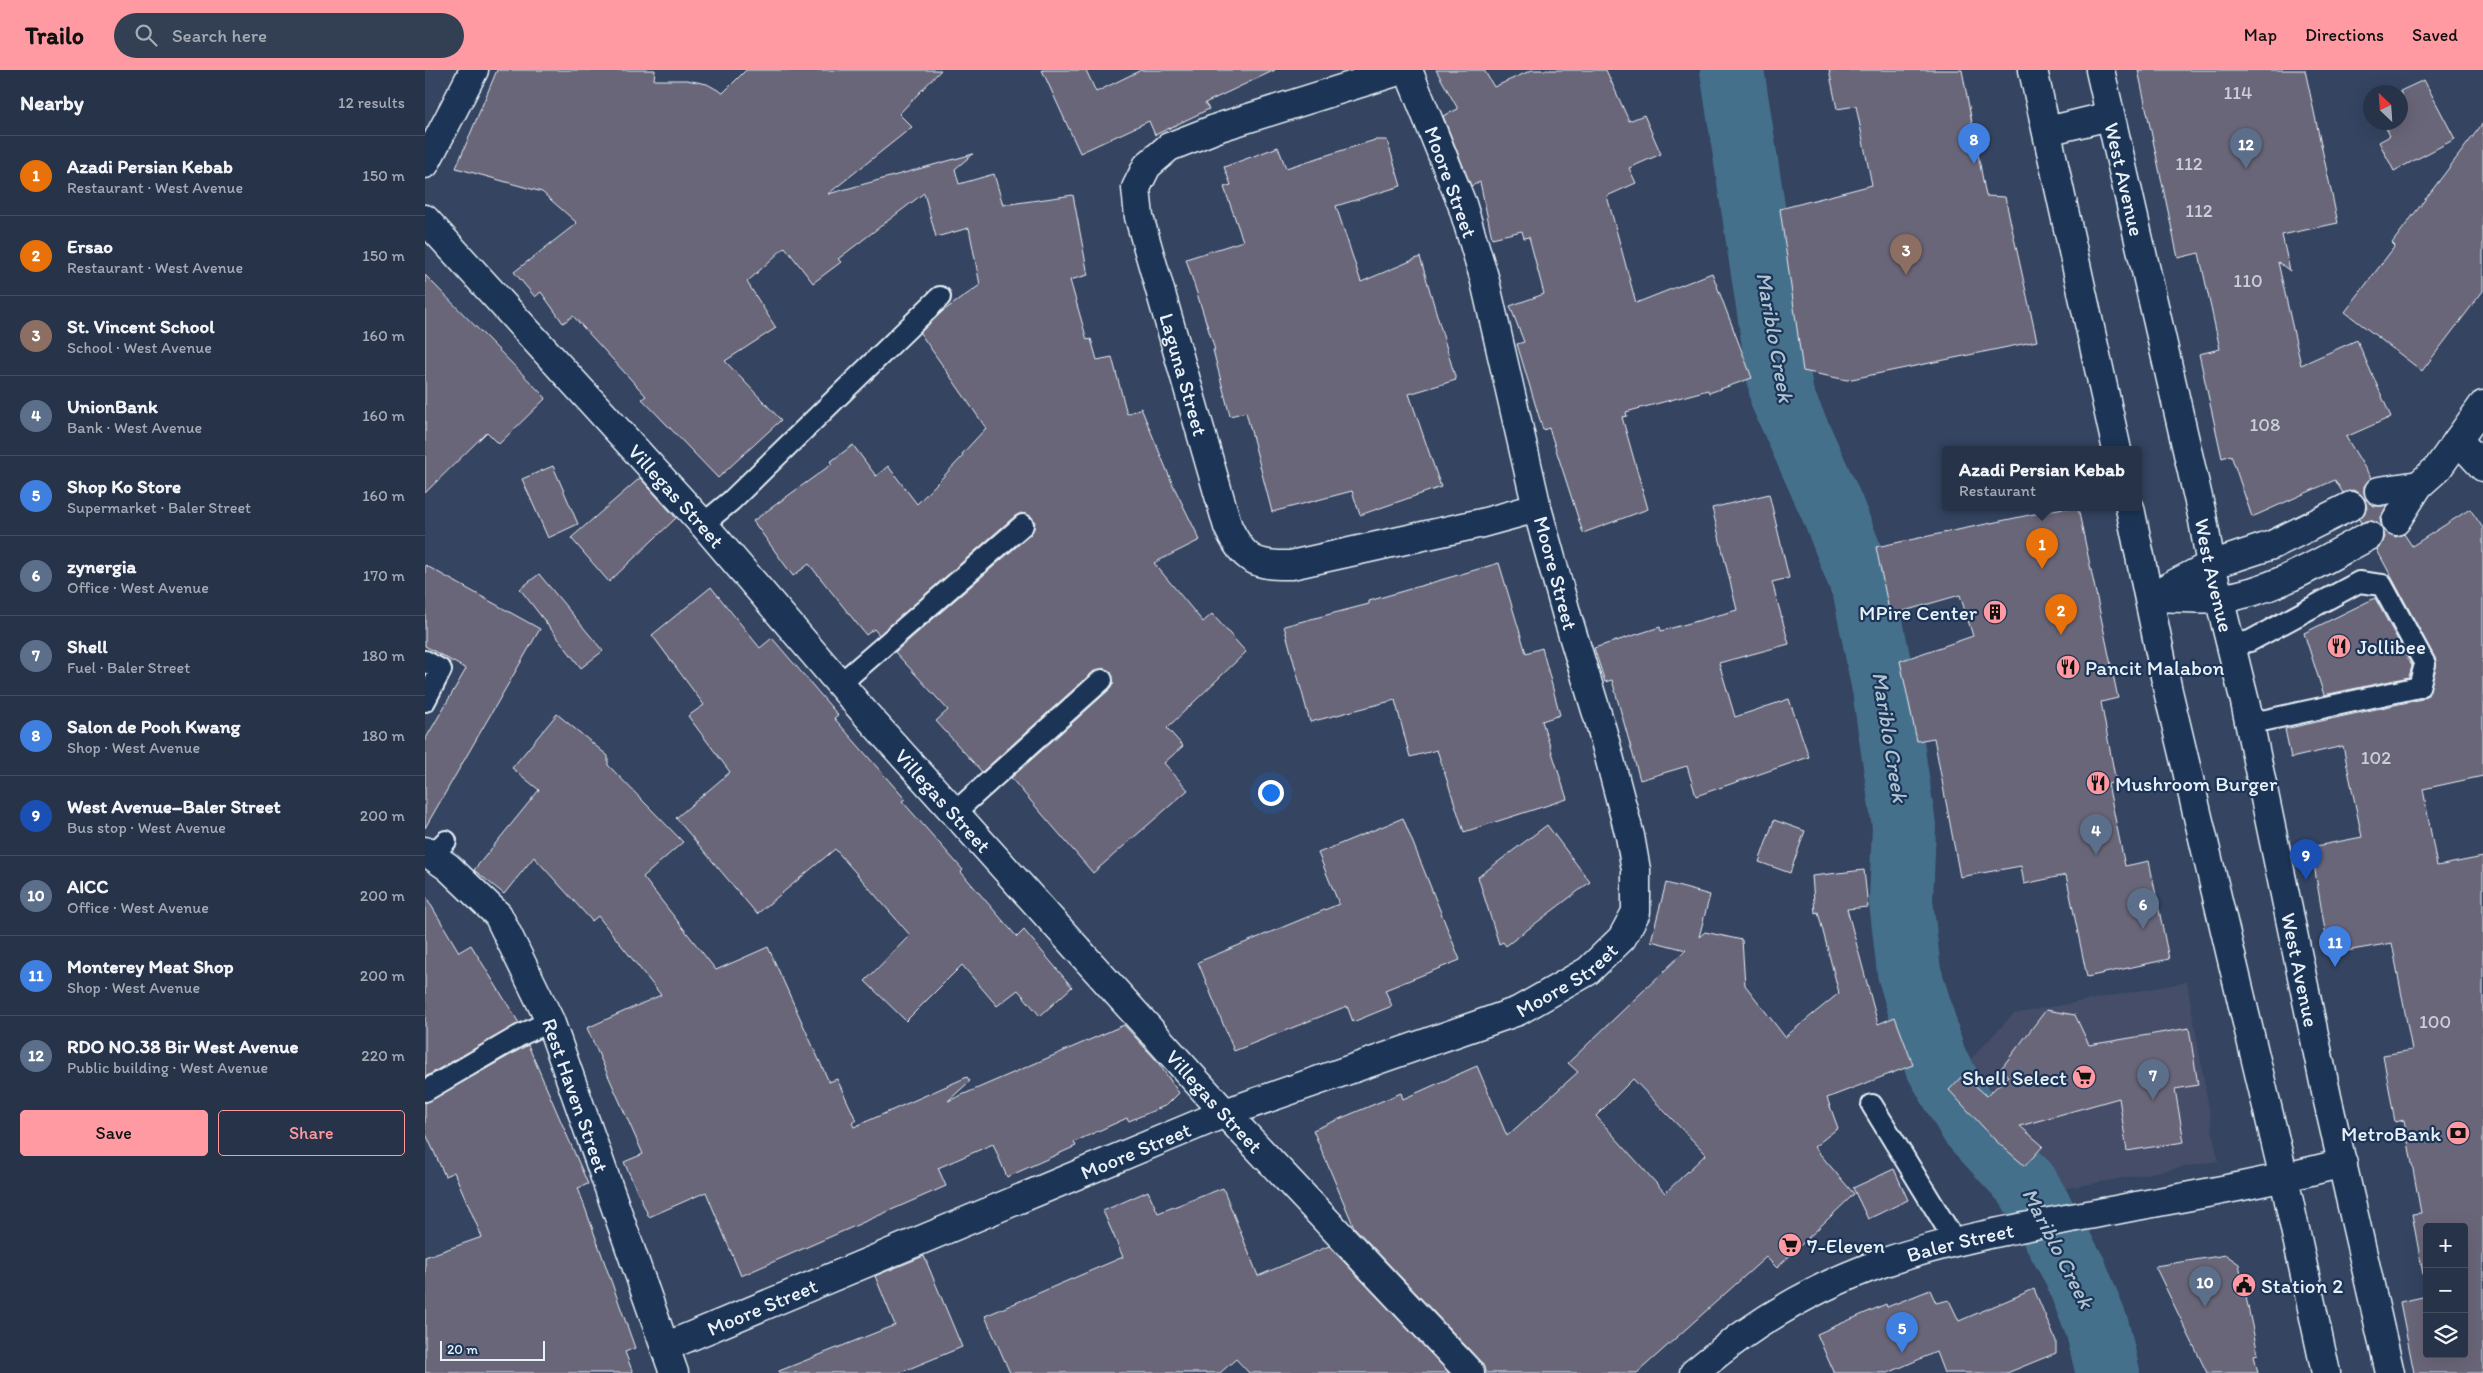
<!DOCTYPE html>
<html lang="en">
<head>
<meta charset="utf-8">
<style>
	:root { --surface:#273349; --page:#333f53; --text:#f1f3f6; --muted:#a4aab4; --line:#434e61; --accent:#ff9aa2 }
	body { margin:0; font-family:Itim,sans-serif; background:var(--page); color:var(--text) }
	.controls { position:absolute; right:15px; bottom:15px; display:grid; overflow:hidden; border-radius:5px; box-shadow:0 5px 20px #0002 }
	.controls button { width:45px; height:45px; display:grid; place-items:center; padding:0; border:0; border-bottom:1px solid var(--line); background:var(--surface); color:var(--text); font:25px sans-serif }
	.compass { position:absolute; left:1938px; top:15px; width:45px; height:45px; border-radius:50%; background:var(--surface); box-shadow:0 5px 20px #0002; rotate:335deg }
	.scale { position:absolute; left:15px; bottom:12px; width:105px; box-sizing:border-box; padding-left:5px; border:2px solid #e8f1f8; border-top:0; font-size:14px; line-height:18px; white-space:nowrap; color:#e8f1f8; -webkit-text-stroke:4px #1d3557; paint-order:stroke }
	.you { position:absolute; left:845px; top:722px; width:18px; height:18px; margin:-12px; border:4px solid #fff; border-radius:50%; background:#1a73e8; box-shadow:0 0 0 8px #1a73e833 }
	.badge { display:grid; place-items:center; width:32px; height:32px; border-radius:50%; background:var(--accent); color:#fff; font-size:16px; font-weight:700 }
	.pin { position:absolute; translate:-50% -41px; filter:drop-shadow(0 1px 2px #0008) }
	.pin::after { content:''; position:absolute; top:26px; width:18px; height:15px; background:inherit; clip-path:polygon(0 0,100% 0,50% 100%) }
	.popup { position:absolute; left:1517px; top:376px; width:200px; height:65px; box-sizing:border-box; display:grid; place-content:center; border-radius:5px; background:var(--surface); filter:drop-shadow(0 1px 4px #0005); font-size:16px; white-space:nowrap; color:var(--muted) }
	.popup b { font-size:19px; color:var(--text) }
	.popup::after { content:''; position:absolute; left:50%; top:100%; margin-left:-10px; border:10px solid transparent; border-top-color:var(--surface) }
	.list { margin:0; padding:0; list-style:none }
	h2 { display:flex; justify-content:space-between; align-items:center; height:65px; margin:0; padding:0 20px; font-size:21px }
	h2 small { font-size:16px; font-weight:400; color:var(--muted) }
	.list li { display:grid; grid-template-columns:32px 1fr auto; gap:15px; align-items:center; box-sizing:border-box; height:80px; padding:0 20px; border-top:1px solid var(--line) }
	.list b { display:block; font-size:19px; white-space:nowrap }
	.list p { margin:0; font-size:16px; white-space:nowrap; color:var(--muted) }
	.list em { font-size:16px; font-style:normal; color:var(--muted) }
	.actions { display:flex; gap:10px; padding:15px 20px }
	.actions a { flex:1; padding:11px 0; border:1px solid var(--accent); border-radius:5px; text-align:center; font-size:18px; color:var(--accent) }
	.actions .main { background:var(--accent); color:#111 }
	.icon { flex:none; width:28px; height:28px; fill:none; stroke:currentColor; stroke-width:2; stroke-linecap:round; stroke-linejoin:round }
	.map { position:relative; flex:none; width:2058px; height:1303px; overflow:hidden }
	header { display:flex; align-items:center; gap:30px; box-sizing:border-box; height:70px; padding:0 25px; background:var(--accent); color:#111 }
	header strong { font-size:24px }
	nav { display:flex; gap:28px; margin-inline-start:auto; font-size:18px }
	.search { width:350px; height:45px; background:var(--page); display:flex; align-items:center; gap:12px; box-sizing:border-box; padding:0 18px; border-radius:28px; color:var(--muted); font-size:19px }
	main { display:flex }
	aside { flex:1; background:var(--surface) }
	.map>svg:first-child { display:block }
	.built { fill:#444e68 }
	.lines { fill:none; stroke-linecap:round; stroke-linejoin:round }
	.river { stroke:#45708c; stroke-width:64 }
	.building { fill:#6b6679; stroke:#e8f1f8; fill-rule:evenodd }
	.service-casing { stroke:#e8f1f8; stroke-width:24 }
	.minor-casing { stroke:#e8f1f8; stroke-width:31 }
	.tertiary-casing { stroke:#e8f1f8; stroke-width:31 }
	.primary-casing { stroke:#e8f1f8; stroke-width:31 }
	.service { stroke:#1d3557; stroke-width:20 }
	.minor { stroke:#1d3557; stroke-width:28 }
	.tertiary { stroke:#1d3557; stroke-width:28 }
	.primary { stroke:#1d3557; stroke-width:28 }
	.labels { text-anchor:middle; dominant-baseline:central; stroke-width:4.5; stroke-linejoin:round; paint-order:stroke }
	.number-label { font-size:19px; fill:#c9ced8 }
	.street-label { font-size:21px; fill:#e8f1f8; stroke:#1d3557 }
	.poi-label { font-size:21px; fill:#e8f1f8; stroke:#1d3557; text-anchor:start }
	.water-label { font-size:22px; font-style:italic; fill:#afc4d2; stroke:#1d3557 }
</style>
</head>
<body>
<header>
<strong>Trailo</strong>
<div class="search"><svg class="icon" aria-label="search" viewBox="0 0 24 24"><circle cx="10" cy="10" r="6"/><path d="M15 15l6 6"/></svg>Search here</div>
<nav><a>Map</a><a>Directions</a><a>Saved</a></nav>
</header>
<main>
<aside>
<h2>Nearby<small>12 results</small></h2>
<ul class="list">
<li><span class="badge" style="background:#e8710a">1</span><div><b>Azadi Persian Kebab</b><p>Restaurant · West Avenue</p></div><em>150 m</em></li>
<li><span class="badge" style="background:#e8710a">2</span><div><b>Ersao</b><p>Restaurant · West Avenue</p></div><em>150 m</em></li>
<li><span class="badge" style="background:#8d6e63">3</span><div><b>St. Vincent School</b><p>School · West Avenue</p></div><em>160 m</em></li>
<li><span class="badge" style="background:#5c6f8a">4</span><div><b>UnionBank</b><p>Bank · West Avenue</p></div><em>160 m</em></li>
<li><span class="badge" style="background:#3f7fe0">5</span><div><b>Shop Ko Store</b><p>Supermarket · Baler Street</p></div><em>160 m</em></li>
<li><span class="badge" style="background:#5c6f8a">6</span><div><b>zynergia</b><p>Office · West Avenue</p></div><em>170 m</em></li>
<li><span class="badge" style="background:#5c6f8a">7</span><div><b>Shell</b><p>Fuel · Baler Street</p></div><em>180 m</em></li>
<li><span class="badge" style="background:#3f7fe0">8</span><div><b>Salon de Pooh Kwang</b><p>Shop · West Avenue</p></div><em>180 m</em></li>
<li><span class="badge" style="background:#1a4fb4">9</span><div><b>West Avenue–Baler Street</b><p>Bus stop · West Avenue</p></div><em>200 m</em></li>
<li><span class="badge" style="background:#5c6f8a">10</span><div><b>AICC</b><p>Office · West Avenue</p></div><em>200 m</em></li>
<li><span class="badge" style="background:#3f7fe0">11</span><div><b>Monterey Meat Shop</b><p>Shop · West Avenue</p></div><em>200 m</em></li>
<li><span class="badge" style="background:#5c6f8a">12</span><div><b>RDO NO.38 Bir West Avenue</b><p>Public building · West Avenue</p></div><em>220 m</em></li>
</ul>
<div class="actions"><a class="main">Save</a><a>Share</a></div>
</aside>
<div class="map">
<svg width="2058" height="1303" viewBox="0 0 2058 1303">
	<rect width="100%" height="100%" fill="#344461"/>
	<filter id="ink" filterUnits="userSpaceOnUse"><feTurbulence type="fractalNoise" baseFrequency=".02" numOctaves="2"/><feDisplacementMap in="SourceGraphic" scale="10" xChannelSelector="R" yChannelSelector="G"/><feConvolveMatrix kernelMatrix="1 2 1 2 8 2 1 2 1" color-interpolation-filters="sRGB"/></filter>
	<g filter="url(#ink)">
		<path class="built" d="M1762,912L1793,1091L1621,1122L1556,1059L1528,1008L1588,944Z"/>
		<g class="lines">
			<path class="river" d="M1307,0L1357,327L1407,438L1440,522L1459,619L1479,756L1476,831L1484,902L1510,991L1546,1054L1602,1115L1650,1201L1672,1257L1683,1303"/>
		</g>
		<g class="building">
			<path d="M72,0H230L229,10H262L282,14L298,23L321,0H516L474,44L487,57L403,124L548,84L530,99L534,114L569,104L578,135L648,125L663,205L645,210L662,270L666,269L672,290L687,287L702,344L716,338L748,415L775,470L729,493L778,552L787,544L821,582L742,658L758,676L739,693L763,720L668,803L586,708L685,619L688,613L686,602L680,599L669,601L557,702L511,651L523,640L470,582L606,464L610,453L607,447L596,443L590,446L454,565L449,559L441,565L384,494L368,506L328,451L407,394L405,392L428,375L451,406L463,396L492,434L538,386L537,384L561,358L495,263L518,241L555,215L544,158L511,167L499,123L413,189L416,192L388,213L360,177L322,212L351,258L300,291L356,350L293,408L217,329L221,326L148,246L138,253L116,222L110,227L89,202L152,153L117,122L31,98Z"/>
			<path d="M617,0H661L671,22L716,0H850L780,33L784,39L730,65L724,51L655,83Z"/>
			<path d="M1011,0H1059L1069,17L1107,0H1181L1204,51L1219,45L1236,84L1204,98L1211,113L1182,126L1211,233L1287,203L1327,308L1284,323L1283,320L1201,342L1202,346L1197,347L1223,439L1158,463L1124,358L1118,360L1092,274L1099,272L1085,236L1119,224L1104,167L1099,168L1097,161L1067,168L1055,112L1046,116L1018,46L1033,39Z"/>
			<path d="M1404,0H1537L1561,126L1580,127L1612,271L1422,310L1378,301L1355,139L1447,115L1431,36L1412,39Z"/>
			<path d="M1713,0H1880L1913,153L1857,165L1865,201L1853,192L1876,295L1932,270L1966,347L1921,367L1946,408L1939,416V423L1942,430L1949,436H1962L1955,450L1957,458L1952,453L1945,450L1936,453L1934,449L1939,444L1942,438L1940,429L1934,423L1928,420L1918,423L1910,410L1827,447L1806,385L1797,388L1774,284L1795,279L1774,183L1753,188Z"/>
			<path d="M1999,10L2030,69L1969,101L1954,72L1965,66L1958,52H1976V22H1973Z"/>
			<path d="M2058,53V221L1997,301L1920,242L1970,176L1967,173Z"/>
			<path d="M950,70H962L976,116L911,136L936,212L995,187L1031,310L984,324L1016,417L935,445L927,421L847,442L821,342L805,346L788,280H790L761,189L818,171L799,117L806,115L799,97L853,77L861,98Z"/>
			<path d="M0,205L121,328L74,374L62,362L0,423Z"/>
			<path d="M128,396L153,454L123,468L97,409Z"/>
			<path d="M215,408L251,448L184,512L146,468Z"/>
			<path d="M1344,424L1364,508L1347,512L1364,574L1294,593L1310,647L1364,629L1384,687L1271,726L1262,696L1215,710L1187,610L1180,612L1169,578L1235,557L1236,561L1312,540L1287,438Z"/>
			<path d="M1638,438H1653L1693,628L1676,632L1691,712L1683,714L1700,796L1724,791L1744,889L1662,907L1641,805L1599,814L1596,796L1535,807L1509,668L1492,671L1475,591L1548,566L1535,525L1465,545L1451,477Z"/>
			<path d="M2045,439L2058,458V706L1998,719L2012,796L2058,787V1303H1989L1975,1232L2002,1226L1987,1144L1996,1143L1979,1050L1970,1052L1958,985L1987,980L1967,873L1904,884L1886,777L1937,767L1918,676L1866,688L1860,659L1997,629L2003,625L2011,597L2010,588L1952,480L1957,474L1960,467L1958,459L1970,467L1979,464L1987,476ZM2002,1157H2039V1284H2002Z"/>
			<path d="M1074,493L1101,583L1117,578L1135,645L1117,651L1142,729L1039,762L1012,680L985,687L970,630L885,652L859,556L944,534V531Z"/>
			<path d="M0,495L115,559L0,758V670L41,599L0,576Z"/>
			<path d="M114,504L178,581L156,598L95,519Z"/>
			<path d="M286,517L335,578L347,568L413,645L409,648L480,729L477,731L538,800L536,802L592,867L599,860L647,917L615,946L593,920L572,936L537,895L481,951L440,911L485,865L410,779L332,844L251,748L305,702L263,646L279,635L227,565Z"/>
			<path d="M1950,528L1987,596L1984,607L1899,625L1879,563Z"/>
			<path d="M132,644L183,686V695L258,772L218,807L291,900L343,877L404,1012L412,1009L431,1050L427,1053L429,1057L542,1007L545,1011L523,1031L699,955L732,991L754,1023L742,1035L704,1051L702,1048L649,1072L651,1076L582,1107L568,1074L513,1098L521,1116L316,1206L281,1122L224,1147L199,1092L218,1084L162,958L236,925L173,846L167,851L109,787L79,824L49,800L114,720L87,698Z"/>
			<path d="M978,748L1035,890L960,920L967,936L928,952L922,936L809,981L773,892L914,834L893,783Z"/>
			<path d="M1349,750L1380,761L1365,803L1334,792Z"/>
			<path d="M1122,755L1165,812L1081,876L1078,872L1074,874L1053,807Z"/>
			<path d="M1439,800L1443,837L1422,839L1453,954L1470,947L1488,995L1402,1028L1413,1058L1389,1077L1429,1124L1352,1198L1341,1187L1212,1303H1060L1056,1292L929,1157L888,1060L976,1023L978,1029L1052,996L1082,1066L1153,1002L1143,993L1261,880L1226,871L1241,813L1285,825L1274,867L1280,862L1317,870L1320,915L1360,967L1414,923L1393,842L1390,843L1387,806ZM1208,1009L1281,1084L1240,1123L1171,1046Z"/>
			<path d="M0,825L34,882L46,875L94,953L0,1007Z"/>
			<path d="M1621,940L1650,945L1664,975L1764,958L1773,1015L1750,1019L1759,1072L1702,1081L1694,1028L1595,1056L1618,1076L1600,1096L1570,1070L1524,1020L1538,1005L1562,1026L1583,1006L1575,1000Z"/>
			<path d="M103,975L163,1114L153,1118L210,1278L200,1282L208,1303H0V1187L57,1167L29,1102L20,1106L0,1062V1033Z"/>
			<path d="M1469,1099L1483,1130L1443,1149L1428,1118Z"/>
			<path d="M798,1118L833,1206L904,1176L1024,1303H824L811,1289L795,1303H585L560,1246L698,1187L678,1141L723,1121L733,1143Z"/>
			<path d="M1801,1185L1814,1194L1833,1284L1829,1285L1833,1303H1782L1730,1196Z"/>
			<path d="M499,1186L537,1277L474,1303H354V1301L470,1255L450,1206Z"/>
			<path d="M1609,1219L1631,1271V1283L1582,1303H1519L1511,1282L1463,1303H1409L1392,1264L1461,1234L1462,1237L1505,1220L1511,1233L1524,1230L1534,1251Z"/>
		</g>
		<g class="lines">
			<g class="service-casing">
				<g id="service">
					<path d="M278,454L306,431L515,227"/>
					<path d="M1804,575L1825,571L1934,512L1957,515L2000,594L1994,617L1823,654"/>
					<path d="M0,591L16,600L0,631"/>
					<path d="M416,613L598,455"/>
					<path d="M529,743L677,610"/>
					<path d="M7,785L21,771"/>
					<path d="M0,1021L94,966L125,951"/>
					<path d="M1447,1035L1530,1171"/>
				</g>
			</g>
			<g class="minor-casing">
				<g id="minor">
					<path id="s1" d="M977,0L795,57L744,77L722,96L711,118L714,147L803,457C819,490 830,496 866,495L1057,453L1112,438"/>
					<path d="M0,94L49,0"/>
					<path d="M2033,370L2058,397"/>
					<path d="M1954,421L1994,415"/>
					<path d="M1971,451L1994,415L2013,398L2058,335"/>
					<path d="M1728,525L1786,495L1847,475L1926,436"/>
					<path d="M1724,527C1748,527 1773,530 1797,528C1849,522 1898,490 1944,466"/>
					<path id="s2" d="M0,781L23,797L73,845L125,951L249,1303"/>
					<path id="s3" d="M240,1277L800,1043L1093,941L1163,901L1197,868L1211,842V800L1205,766L1177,660L1142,546L1112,438L1059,207L1037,134L983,0"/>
				</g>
			</g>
			<g class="tertiary-casing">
				<g id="tertiary">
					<path id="s4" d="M0,149L278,454L439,642L800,1043L1045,1303"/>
					<path id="s5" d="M1269,1303C1324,1256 1388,1217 1457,1193C1524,1170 1593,1158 1663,1145C1748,1129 1834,1115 1918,1093"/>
				</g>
			</g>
			<g class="primary-casing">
				<g id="primary">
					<path d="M1608,0L1692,380"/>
					<path id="s6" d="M1675,0L1777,445L1786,495L1820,632L1902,1027L1965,1303"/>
					<path d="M1622,61L1685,46"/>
					<path d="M1705,438L1743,621L1859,1108L1901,1303"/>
				</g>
			</g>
			<use href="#service" class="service"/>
			<use href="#minor" class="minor"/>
			<use href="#tertiary" class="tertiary"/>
			<use href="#primary" class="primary"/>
		</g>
	</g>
	<defs>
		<g id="building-disc" transform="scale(1.25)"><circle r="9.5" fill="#ff9aa2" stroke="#1d3557"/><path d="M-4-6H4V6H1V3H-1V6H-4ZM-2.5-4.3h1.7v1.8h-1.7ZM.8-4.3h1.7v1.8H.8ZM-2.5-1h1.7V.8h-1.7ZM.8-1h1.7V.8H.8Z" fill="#111"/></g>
		<g id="restaurant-disc" transform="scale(1.25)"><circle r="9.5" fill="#ff9aa2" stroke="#1d3557"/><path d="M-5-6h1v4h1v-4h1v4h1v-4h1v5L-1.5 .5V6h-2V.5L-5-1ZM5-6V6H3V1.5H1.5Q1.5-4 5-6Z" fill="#111"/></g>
		<g id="supermarket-disc" transform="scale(1.25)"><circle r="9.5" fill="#ff9aa2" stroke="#1d3557"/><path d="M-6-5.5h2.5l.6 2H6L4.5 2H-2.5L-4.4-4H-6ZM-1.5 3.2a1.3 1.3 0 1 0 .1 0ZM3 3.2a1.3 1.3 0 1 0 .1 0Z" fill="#111"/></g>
		<g id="bank-disc" transform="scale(1.25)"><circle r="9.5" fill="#ff9aa2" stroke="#1d3557"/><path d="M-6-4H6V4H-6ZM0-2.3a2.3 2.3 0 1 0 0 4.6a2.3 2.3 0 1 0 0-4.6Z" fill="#111"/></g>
		<g id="civic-disc" transform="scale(1.25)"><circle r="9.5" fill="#ff9aa2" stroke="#1d3557"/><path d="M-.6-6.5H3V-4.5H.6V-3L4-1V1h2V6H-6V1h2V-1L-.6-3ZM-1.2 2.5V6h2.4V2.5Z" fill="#111"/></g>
	</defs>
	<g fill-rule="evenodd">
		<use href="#building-disc" x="1570" y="542"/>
		<use href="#restaurant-disc" x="1914" y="576"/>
		<use href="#restaurant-disc" x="1643" y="597"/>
		<use href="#restaurant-disc" x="1673" y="713"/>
		<use href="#supermarket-disc" x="1659" y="1007"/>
		<use href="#bank-disc" x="2033" y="1063"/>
		<use href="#supermarket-disc" x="1365" y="1175"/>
		<use href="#civic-disc" x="1819" y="1215"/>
	</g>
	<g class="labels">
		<g class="number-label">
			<text x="1813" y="22">114</text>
			<text x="1764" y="93">112</text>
			<text x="1774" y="140">112</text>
			<text x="1823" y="210">110</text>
			<text x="1840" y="354">108</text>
			<text x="1951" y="687">102</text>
			<text x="2010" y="951">100</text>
		</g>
		<g class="street-label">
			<text stroke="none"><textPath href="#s6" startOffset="112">West Avenue</textPath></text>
			<text transform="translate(1026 112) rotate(70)">Moore Street</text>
			<text stroke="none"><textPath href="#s1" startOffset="492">Laguna Street</textPath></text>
			<text stroke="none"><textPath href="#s4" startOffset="374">Villegas Street</textPath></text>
			<text transform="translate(1131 503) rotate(75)">Moore Street</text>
			<text stroke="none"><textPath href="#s6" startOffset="518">West Avenue</textPath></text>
			<text stroke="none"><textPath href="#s4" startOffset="779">Villegas Street</textPath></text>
			<text stroke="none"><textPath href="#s6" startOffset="922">West Avenue</textPath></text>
			<text stroke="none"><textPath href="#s3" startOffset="975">Moore Street</textPath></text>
			<text stroke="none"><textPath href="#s2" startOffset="294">Rest Haven Street</textPath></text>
			<text stroke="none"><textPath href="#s4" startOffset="1184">Villegas Street</textPath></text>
			<text stroke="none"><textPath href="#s3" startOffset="510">Moore Street</textPath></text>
			<text stroke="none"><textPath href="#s5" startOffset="300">Baler Street</textPath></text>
			<text stroke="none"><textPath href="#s3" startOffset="105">Moore Street</textPath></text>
		</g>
		<g class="poi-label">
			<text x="1552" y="542" text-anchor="end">MPire Center</text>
			<text x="1932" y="576">Jollibee</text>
			<text x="1660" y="597">Pancit Malabon</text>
			<text x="1690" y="713">Mushroom Burger</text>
			<text x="1642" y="1007" text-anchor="end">Shell Select</text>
			<text x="2016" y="1063" text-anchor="end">MetroBank</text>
			<text x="1382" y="1175">7-Eleven</text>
			<text x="1836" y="1215">Station 2</text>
		</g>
		<g class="water-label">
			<text transform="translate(1350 267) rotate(80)">Mariblo Creek</text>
			<text transform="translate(1465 667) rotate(81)">Mariblo Creek</text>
			<text transform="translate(1633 1178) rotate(63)">Mariblo Creek</text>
		</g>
	</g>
</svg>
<div class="controls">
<button>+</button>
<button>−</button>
<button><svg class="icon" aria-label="layers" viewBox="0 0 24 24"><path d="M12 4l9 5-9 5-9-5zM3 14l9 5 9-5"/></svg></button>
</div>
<svg class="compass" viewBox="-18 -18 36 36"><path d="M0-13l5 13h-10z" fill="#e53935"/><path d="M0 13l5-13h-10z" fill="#a4aab4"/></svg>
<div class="scale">20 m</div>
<div class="you"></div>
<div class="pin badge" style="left:1617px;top:499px;background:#e8710a">1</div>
<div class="popup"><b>Azadi Persian Kebab</b>Restaurant</div>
<div class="pin badge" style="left:1636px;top:565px;background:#e8710a">2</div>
<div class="pin badge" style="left:1481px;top:205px;background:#8d6e63">3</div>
<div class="pin badge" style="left:1671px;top:785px;background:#5c6f8a">4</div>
<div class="pin badge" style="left:1477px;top:1283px;background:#3f7fe0">5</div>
<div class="pin badge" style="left:1718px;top:859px;background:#5c6f8a">6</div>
<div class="pin badge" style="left:1728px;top:1030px;background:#5c6f8a">7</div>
<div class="pin badge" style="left:1549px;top:94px;background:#3f7fe0">8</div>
<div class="pin badge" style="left:1881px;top:810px;background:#1a4fb4">9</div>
<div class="pin badge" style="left:1780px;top:1237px;background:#5c6f8a">10</div>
<div class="pin badge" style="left:1910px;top:897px;background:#3f7fe0">11</div>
<div class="pin badge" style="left:1821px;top:99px;background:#5c6f8a">12</div>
</div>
</main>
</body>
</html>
